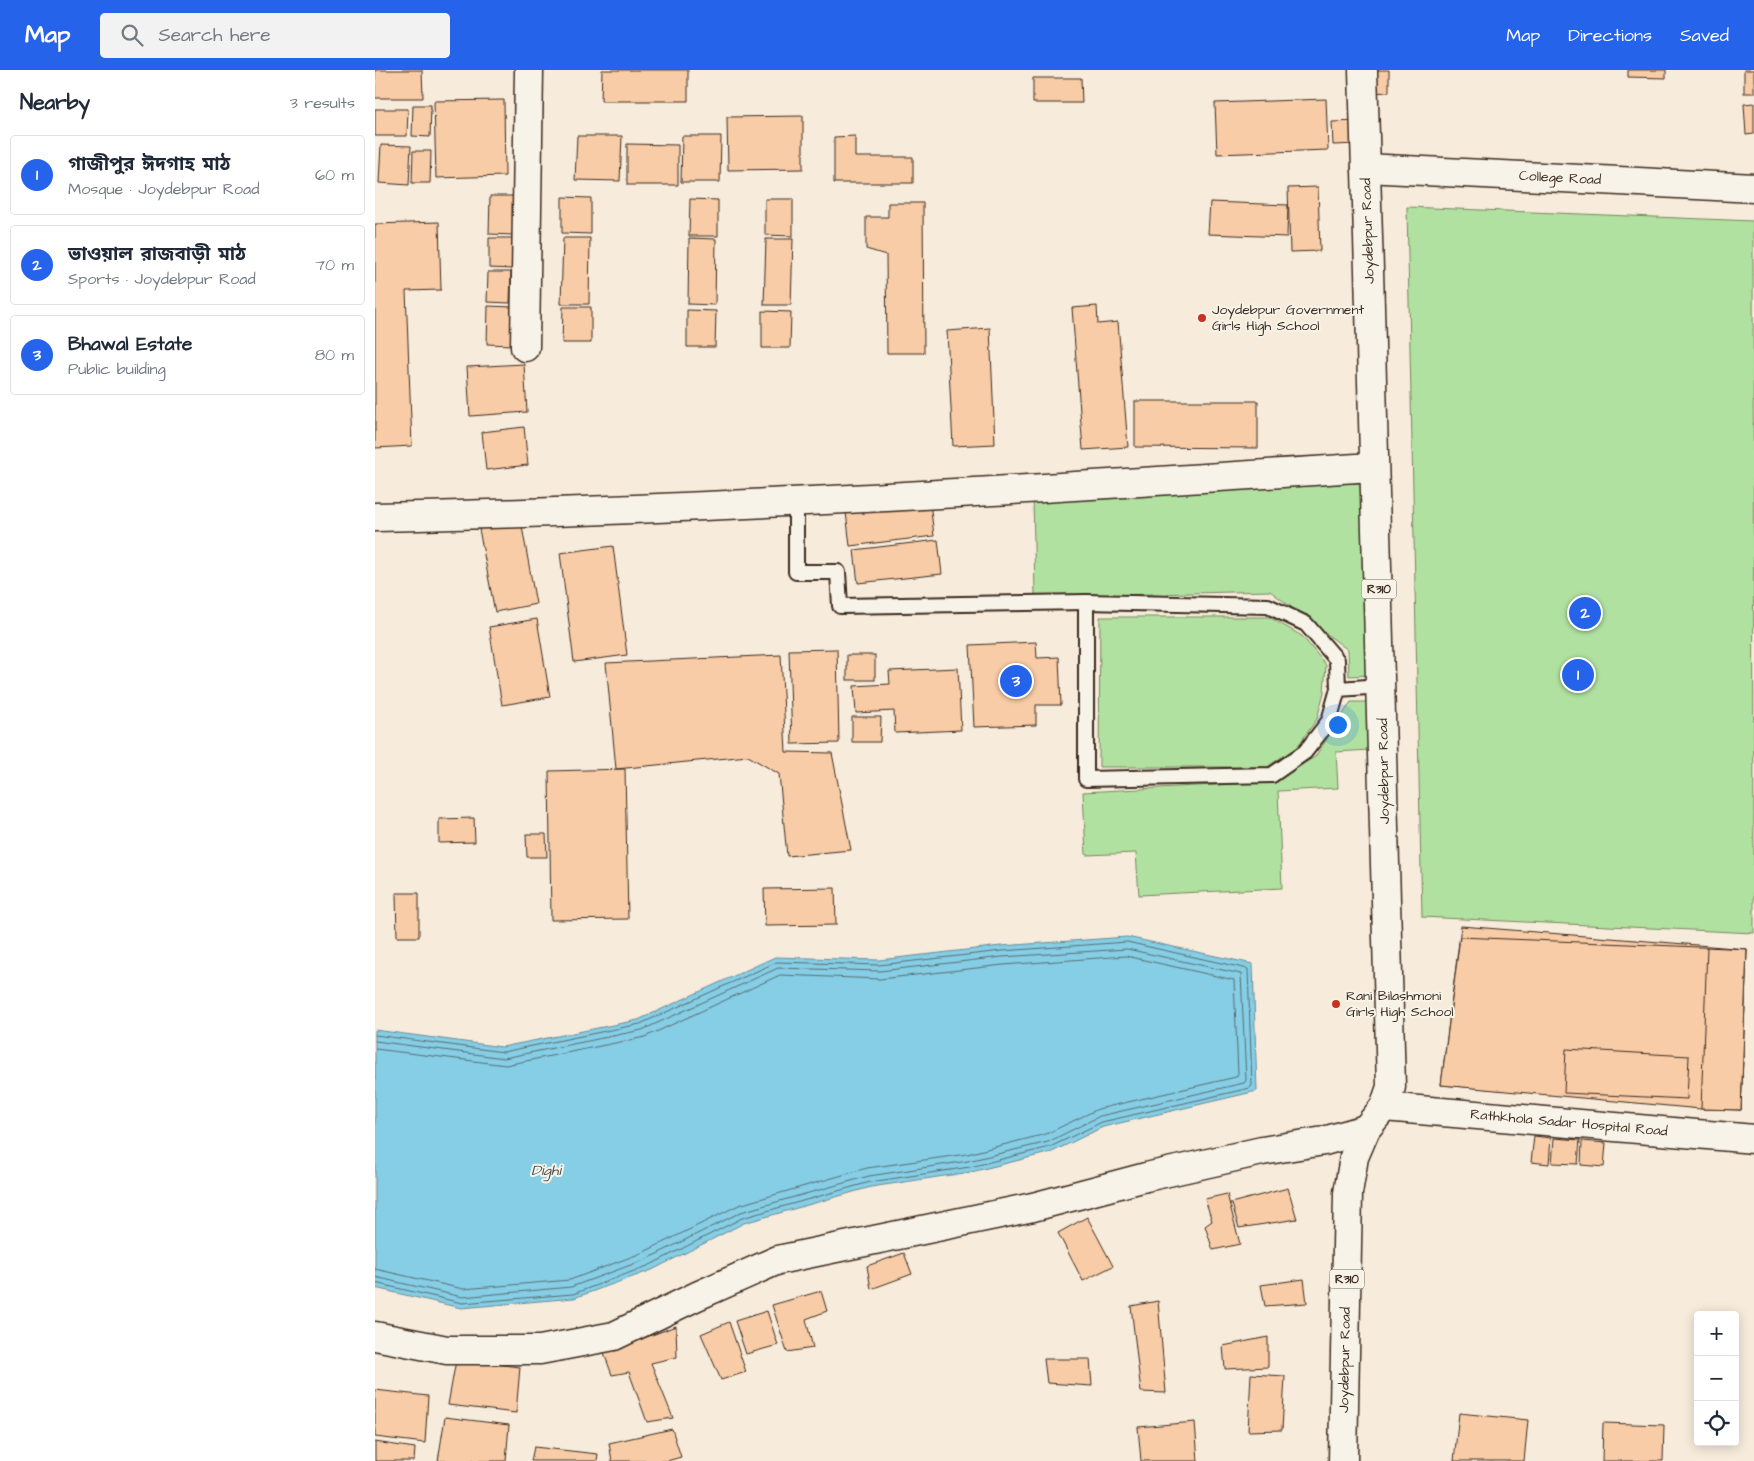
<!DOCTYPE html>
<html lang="en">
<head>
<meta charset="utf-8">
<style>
	:root { --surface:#fff; --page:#f2f2f3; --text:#1f2937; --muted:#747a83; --line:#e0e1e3; --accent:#2563eb }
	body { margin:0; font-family:"Architects Daughter","Noto Sans Bengali",sans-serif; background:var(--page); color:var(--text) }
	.controls { position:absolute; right:15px; bottom:15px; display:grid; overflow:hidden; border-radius:5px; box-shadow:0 2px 12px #0003 }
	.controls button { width:45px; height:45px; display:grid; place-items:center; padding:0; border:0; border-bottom:1px solid var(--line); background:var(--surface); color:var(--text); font:25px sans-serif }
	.you { position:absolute; left:962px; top:654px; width:18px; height:18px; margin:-12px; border:4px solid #fff; border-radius:50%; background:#1a73e8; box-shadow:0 0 0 8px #1a73e833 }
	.badge { display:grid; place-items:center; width:32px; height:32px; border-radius:50%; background:var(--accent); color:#fff; font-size:16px; font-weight:700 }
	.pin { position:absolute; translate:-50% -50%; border:2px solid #fff; box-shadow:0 1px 5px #0006 }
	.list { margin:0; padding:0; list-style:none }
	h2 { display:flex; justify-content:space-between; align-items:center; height:65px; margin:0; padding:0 20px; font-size:21px }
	h2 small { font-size:16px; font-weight:400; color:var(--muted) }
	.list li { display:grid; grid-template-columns:32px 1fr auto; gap:15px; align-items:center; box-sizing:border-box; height:80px; margin:0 10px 10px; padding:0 10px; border:1px solid var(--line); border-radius:5px }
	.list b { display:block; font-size:19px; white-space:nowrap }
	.list p { margin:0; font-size:16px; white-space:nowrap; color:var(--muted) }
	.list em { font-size:16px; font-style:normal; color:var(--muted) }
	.icon { flex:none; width:28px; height:28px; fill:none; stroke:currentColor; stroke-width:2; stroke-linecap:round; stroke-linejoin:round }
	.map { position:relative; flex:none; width:1379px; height:1391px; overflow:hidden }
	header { display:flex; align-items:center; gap:30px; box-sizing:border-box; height:70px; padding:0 25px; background:var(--accent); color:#fff }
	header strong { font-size:24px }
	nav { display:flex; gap:28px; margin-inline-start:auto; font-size:18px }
	.search { width:350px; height:45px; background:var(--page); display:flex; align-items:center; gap:12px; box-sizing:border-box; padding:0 18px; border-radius:5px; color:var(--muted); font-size:19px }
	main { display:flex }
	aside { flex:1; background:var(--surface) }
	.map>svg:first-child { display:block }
	.green { fill:#b1e1a0; stroke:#76865f }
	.water { fill:#85cee6; stroke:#678c96 }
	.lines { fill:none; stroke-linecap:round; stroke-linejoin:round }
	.shore { stroke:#596c6e; stroke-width:1 }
	.building { fill:#f8cca6; stroke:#3b2a1e }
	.lane-casing { stroke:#3b2a1e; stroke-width:18 }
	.street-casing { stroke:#3b2a1e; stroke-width:31 }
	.secondary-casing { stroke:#3b2a1e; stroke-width:31 }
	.primary-casing { stroke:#3b2a1e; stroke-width:31 }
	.lane { stroke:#f7f3e8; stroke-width:14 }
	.street { stroke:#f7f3e8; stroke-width:28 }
	.secondary { stroke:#f7f3e8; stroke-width:28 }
	.primary { stroke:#f7f3e8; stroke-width:28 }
	.poi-dot { fill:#c8321e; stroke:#f7f3e8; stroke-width:2 }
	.labels { text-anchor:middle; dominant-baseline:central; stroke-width:4; stroke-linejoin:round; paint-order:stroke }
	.shield { fill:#f7f3e8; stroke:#73665b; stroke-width:1 }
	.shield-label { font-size:12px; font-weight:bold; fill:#3b2a1e }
	.street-label { font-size:14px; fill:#3b2a1e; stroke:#f7f3e8 }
	.poi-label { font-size:14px; fill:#3b2a1e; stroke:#f7f3e8; text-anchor:start }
	.water-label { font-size:15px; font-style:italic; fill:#4e5350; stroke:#f7f3e8 }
</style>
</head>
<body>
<header>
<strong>Map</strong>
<div class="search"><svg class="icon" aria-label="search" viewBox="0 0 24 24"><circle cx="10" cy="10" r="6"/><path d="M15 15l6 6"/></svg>Search here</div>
<nav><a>Map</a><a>Directions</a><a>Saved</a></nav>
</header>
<main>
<aside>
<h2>Nearby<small>3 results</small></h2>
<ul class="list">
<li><span class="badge">1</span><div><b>গাজীপুর ঈদগাহ মাঠ</b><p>Mosque · Joydebpur Road</p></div><em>60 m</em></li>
<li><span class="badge">2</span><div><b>ভাওয়াল রাজবাড়ী মাঠ</b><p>Sports · Joydebpur Road</p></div><em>70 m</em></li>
<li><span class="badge">3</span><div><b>Bhawal Estate</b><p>Public building</p></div><em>80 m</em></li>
</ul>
</aside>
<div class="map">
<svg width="1379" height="1391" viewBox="0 0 1379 1391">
	<rect width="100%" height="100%" fill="#f7ebdb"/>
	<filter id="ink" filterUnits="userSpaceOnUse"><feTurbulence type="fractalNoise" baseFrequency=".02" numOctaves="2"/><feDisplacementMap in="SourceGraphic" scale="10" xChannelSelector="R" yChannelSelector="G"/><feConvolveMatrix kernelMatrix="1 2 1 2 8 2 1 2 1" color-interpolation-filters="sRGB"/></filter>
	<g filter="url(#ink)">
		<g class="green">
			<path d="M1032,137L1378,151L1379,863L1047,847Z"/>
			<path d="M990,413L994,605L974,606L973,580L895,521L660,527L658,422Z"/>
			<path d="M725,547H894L927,566L951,595L949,622L942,649L922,677L892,697H724Z"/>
			<path d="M976,632H992L995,680L961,682L963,718L903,721L907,818L764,825L761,783L711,785L708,722L896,712L940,687Z"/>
		</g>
		<path class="water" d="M752,867L878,894L882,1021L728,1057L677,1082L596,1102L496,1117L369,1153L277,1200L199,1228L86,1238L0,1218V960L127,977L263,950L400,887L504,890L626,876Z"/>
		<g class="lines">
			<g class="shore">
				<path d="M0,965L128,982L265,954L402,892L504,895L627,881L752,872L873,899L877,1015L875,1018L727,1052L675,1077L595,1097L495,1112L367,1148L275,1195L198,1224L87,1233L0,1213"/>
				<path d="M0,971L129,988L267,960L403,898L505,901L627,887L752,879L866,904L871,1010L869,1013L725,1046L673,1072L593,1091L494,1106L366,1142L272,1189L196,1217L87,1227L0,1207"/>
				<path d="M0,979L131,995L270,967L405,905L505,909L628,895L751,886L859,910L863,1004L861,1007L723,1039L671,1064L592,1084L492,1098L364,1135L269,1182L195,1210L88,1219L0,1199"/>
			</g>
		</g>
		<g class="building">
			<path d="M0,0H47L48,28H0Z"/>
			<path d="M227,0H313V31H226Z"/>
			<path d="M993,0H1014V22L994,23Z"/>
			<path d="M1253,0H1291V8L1253,7Z"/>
			<rect x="1369" y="0" width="10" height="23"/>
			<path d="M658,8H706L707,33H658Z"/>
			<path d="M951,29L953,80L842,84L840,33Z"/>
			<path d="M129,30L130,106L61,108L59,31Z"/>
			<path d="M1379,33V64L1371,65L1369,34Z"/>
			<path d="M38,35H56L55,67L37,66Z"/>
			<path d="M0,39H33L32,66H0Z"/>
			<path d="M428,46V99L353,100L352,47Z"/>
			<path d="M984,51L985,74L958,75L957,52Z"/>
			<path d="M202,66H247L245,111L200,110Z"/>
			<path d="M307,66H346L345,112H306Z"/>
			<path d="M480,66V87H538V113H459V67Z"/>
			<path d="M252,74L303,75V115H252Z"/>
			<path d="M6,75L36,76L34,115L4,113Z"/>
			<path d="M38,81H56L55,113H37Z"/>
			<path d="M943,117L945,181L915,182L913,118Z"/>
			<path d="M115,126H141L139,165L114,164Z"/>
			<path d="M187,127L216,128V164L187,163Z"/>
			<path d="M315,129L343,130V166H314Z"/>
			<path d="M390,129H418V166L390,165Z"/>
			<path d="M835,132L913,135L912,167L833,164Z"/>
			<path d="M513,133H548L549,283H512L511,185L491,179V147H513Z"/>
			<path d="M64,152L66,220L31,221L37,376L0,378V154Z"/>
			<path d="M114,168H138V199L114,198Z"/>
			<path d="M188,168H215L214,234H186Z"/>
			<path d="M314,168L341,169L340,235L313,234Z"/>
			<path d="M391,169H418L416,235H389Z"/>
			<path d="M113,202H136L135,233L112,232Z"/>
			<path d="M113,236L138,237L137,275L112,274Z"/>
			<path d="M722,236L723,254L743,252L753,377L708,380L697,238Z"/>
			<path d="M188,237H216V273H187Z"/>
			<path d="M312,240L341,241L340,277H312Z"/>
			<path d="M387,241L416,242L415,278H387Z"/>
			<path d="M615,258L620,374L578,376L572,261Z"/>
			<path d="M149,294L152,342L95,346L92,297Z"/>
			<path d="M760,331H883V378L760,377Z"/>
			<path d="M149,357L153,395L111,400L107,362Z"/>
			<path d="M555,432L559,466L475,476L471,442Z"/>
			<path d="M146,451L161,534L120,542L104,459Z"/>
			<path d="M563,470L567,504L483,513L479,480Z"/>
			<path d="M238,476L252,585L199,592L185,483Z"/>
			<path d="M162,549L175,627L127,635L114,557Z"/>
			<path d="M661,572L662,588L684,587L686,635H661V655L599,657L595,575Z"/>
			<path d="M462,579L464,673L417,674L414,580Z"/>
			<path d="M406,585L411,682L457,683L476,780L412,786L404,704L373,686L241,699L231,593Z"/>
			<rect x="472" y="585" width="28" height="25"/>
			<path d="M583,598L586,660L520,663L519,641L481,643L479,616L515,614L514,601Z"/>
			<path d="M477,647H506L505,672H477Z"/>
			<path d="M250,699L253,849L176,850L174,701Z"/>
			<path d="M99,748L100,772L64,773V749Z"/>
			<path d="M151,764H171L172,787H152Z"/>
			<path d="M460,818L461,855L390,856L389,819Z"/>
			<path d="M21,823H44V867H22Z"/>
			<path d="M1086,856L1372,879L1366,1040L1066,1015Z"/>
			<path d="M1085,867L1372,879L1366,1040L1326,1039L1066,1015Z"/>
			<path d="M1332,877L1372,879L1366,1040L1326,1039Z"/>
			<path d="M1191,979L1314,986L1312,1029L1189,1023Z"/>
			<path d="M1159,1066L1176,1068L1174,1094L1156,1092Z"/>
			<path d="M1179,1068L1205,1070L1203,1094L1177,1093Z"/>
			<path d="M1207,1071L1231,1073L1229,1097L1206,1095Z"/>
			<path d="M913,1118L922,1149L864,1158L857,1134H852Z"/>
			<path d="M852,1124L865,1174L838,1180L830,1156L837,1151L830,1129Z"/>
			<path d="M712,1147L738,1196L708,1211L683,1163Z"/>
			<path d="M529,1183L537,1204L496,1219L492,1196Z"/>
			<path d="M929,1209L932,1233L890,1236L886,1215Z"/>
			<path d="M446,1221L452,1241L431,1249L438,1278L412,1282L397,1235Z"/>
			<path d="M783,1231L791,1323L766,1322L756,1236Z"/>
			<path d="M392,1241L403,1275L371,1284L360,1251Z"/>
			<path d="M354,1252L371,1302L346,1310L326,1264Z"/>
			<path d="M301,1256L302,1287L276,1293L298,1348L272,1352L254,1302L237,1305L229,1283Z"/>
			<path d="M893,1267V1297L850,1299L848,1276Z"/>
			<path d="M669,1289H715L717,1316L672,1313Z"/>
			<path d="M81,1290L145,1297L141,1343L73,1335Z"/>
			<path d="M876,1304L910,1306L907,1360L873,1361Z"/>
			<path d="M0,1320L53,1326L50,1373L0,1367Z"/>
			<path d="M1084,1343L1153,1350L1149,1391H1079Z"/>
			<path d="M70,1347L134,1355L131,1391H63Z"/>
			<path d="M820,1352L823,1391H766L763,1357Z"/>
			<path d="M1228,1353L1289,1355L1288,1391H1227Z"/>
			<path d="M297,1359L306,1387L292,1391H237L234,1373Z"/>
			<path d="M0,1372L40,1378L39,1391H0Z"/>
			<path d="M159,1377L223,1384L222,1391H156Z"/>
		</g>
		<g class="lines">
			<g class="lane-casing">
				<g id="lane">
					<path d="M421,431V502H463L465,536L711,532"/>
					<path d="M963,619L962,590L931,554L893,536L711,532V709L897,705L930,682L954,651L963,619L1008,616"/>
				</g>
			</g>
			<g class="street-casing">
				<g id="street">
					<path d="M150,277L154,0"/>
					<path d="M0,447C333,440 666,419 998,397"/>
					<path d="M0,1266L72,1280H165L239,1266L322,1226L403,1190L658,1137L771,1107L887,1081L949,1071L991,1059"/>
				</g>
			</g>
			<g class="secondary-casing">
				<g id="secondary">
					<path d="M991,98L1379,118"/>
					<path d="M1009,1037L1379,1069"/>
				</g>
			</g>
			<g class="primary-casing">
				<path id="primary" d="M968,1391L973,1123L979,1087L991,1059L1009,1037L1016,1017C1009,678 998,339 988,0"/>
			</g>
			<use href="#lane" class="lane"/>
			<use href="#street" class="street"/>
			<use href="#secondary" class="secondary"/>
			<use href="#primary" class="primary"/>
		</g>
	</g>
	<g class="poi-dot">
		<circle cx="827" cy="248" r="5"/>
		<circle cx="961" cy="934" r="5"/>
	</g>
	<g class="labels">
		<g class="shield">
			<rect x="986.5" y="509.5" width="35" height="19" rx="4"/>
			<rect x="954.5" y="1199.5" width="35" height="19" rx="4"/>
		</g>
		<g class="shield-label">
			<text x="1004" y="519">R310</text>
			<text x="972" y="1209">R310</text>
		</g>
		<g class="street-label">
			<text transform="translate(1185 108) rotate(3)">College Road</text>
			<text transform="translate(993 161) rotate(-92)">Joydebpur Road</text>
			<text transform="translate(1009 701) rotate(-91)">Joydebpur Road</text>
			<text transform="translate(1194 1053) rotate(5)">Rathkhola Sadar Hospital Road</text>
			<text transform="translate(970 1290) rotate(-89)">Joydebpur Road</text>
		</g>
		<g class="poi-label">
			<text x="837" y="240">Joydebpur Government<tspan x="837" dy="16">Girls High School</tspan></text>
			<text x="971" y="926">Rani Bilashmoni<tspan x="971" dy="16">Girls High School</tspan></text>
		</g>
		<g class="water-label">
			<text x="171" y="1100">Dighi</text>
		</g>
	</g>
</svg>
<div class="controls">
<button>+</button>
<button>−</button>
<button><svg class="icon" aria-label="locate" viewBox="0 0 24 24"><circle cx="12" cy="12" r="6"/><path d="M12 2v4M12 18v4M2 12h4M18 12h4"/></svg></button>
</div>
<div class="you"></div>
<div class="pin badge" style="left:1203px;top:605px">1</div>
<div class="pin badge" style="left:1210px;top:543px">2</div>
<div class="pin badge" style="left:641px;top:611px">3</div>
</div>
</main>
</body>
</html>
